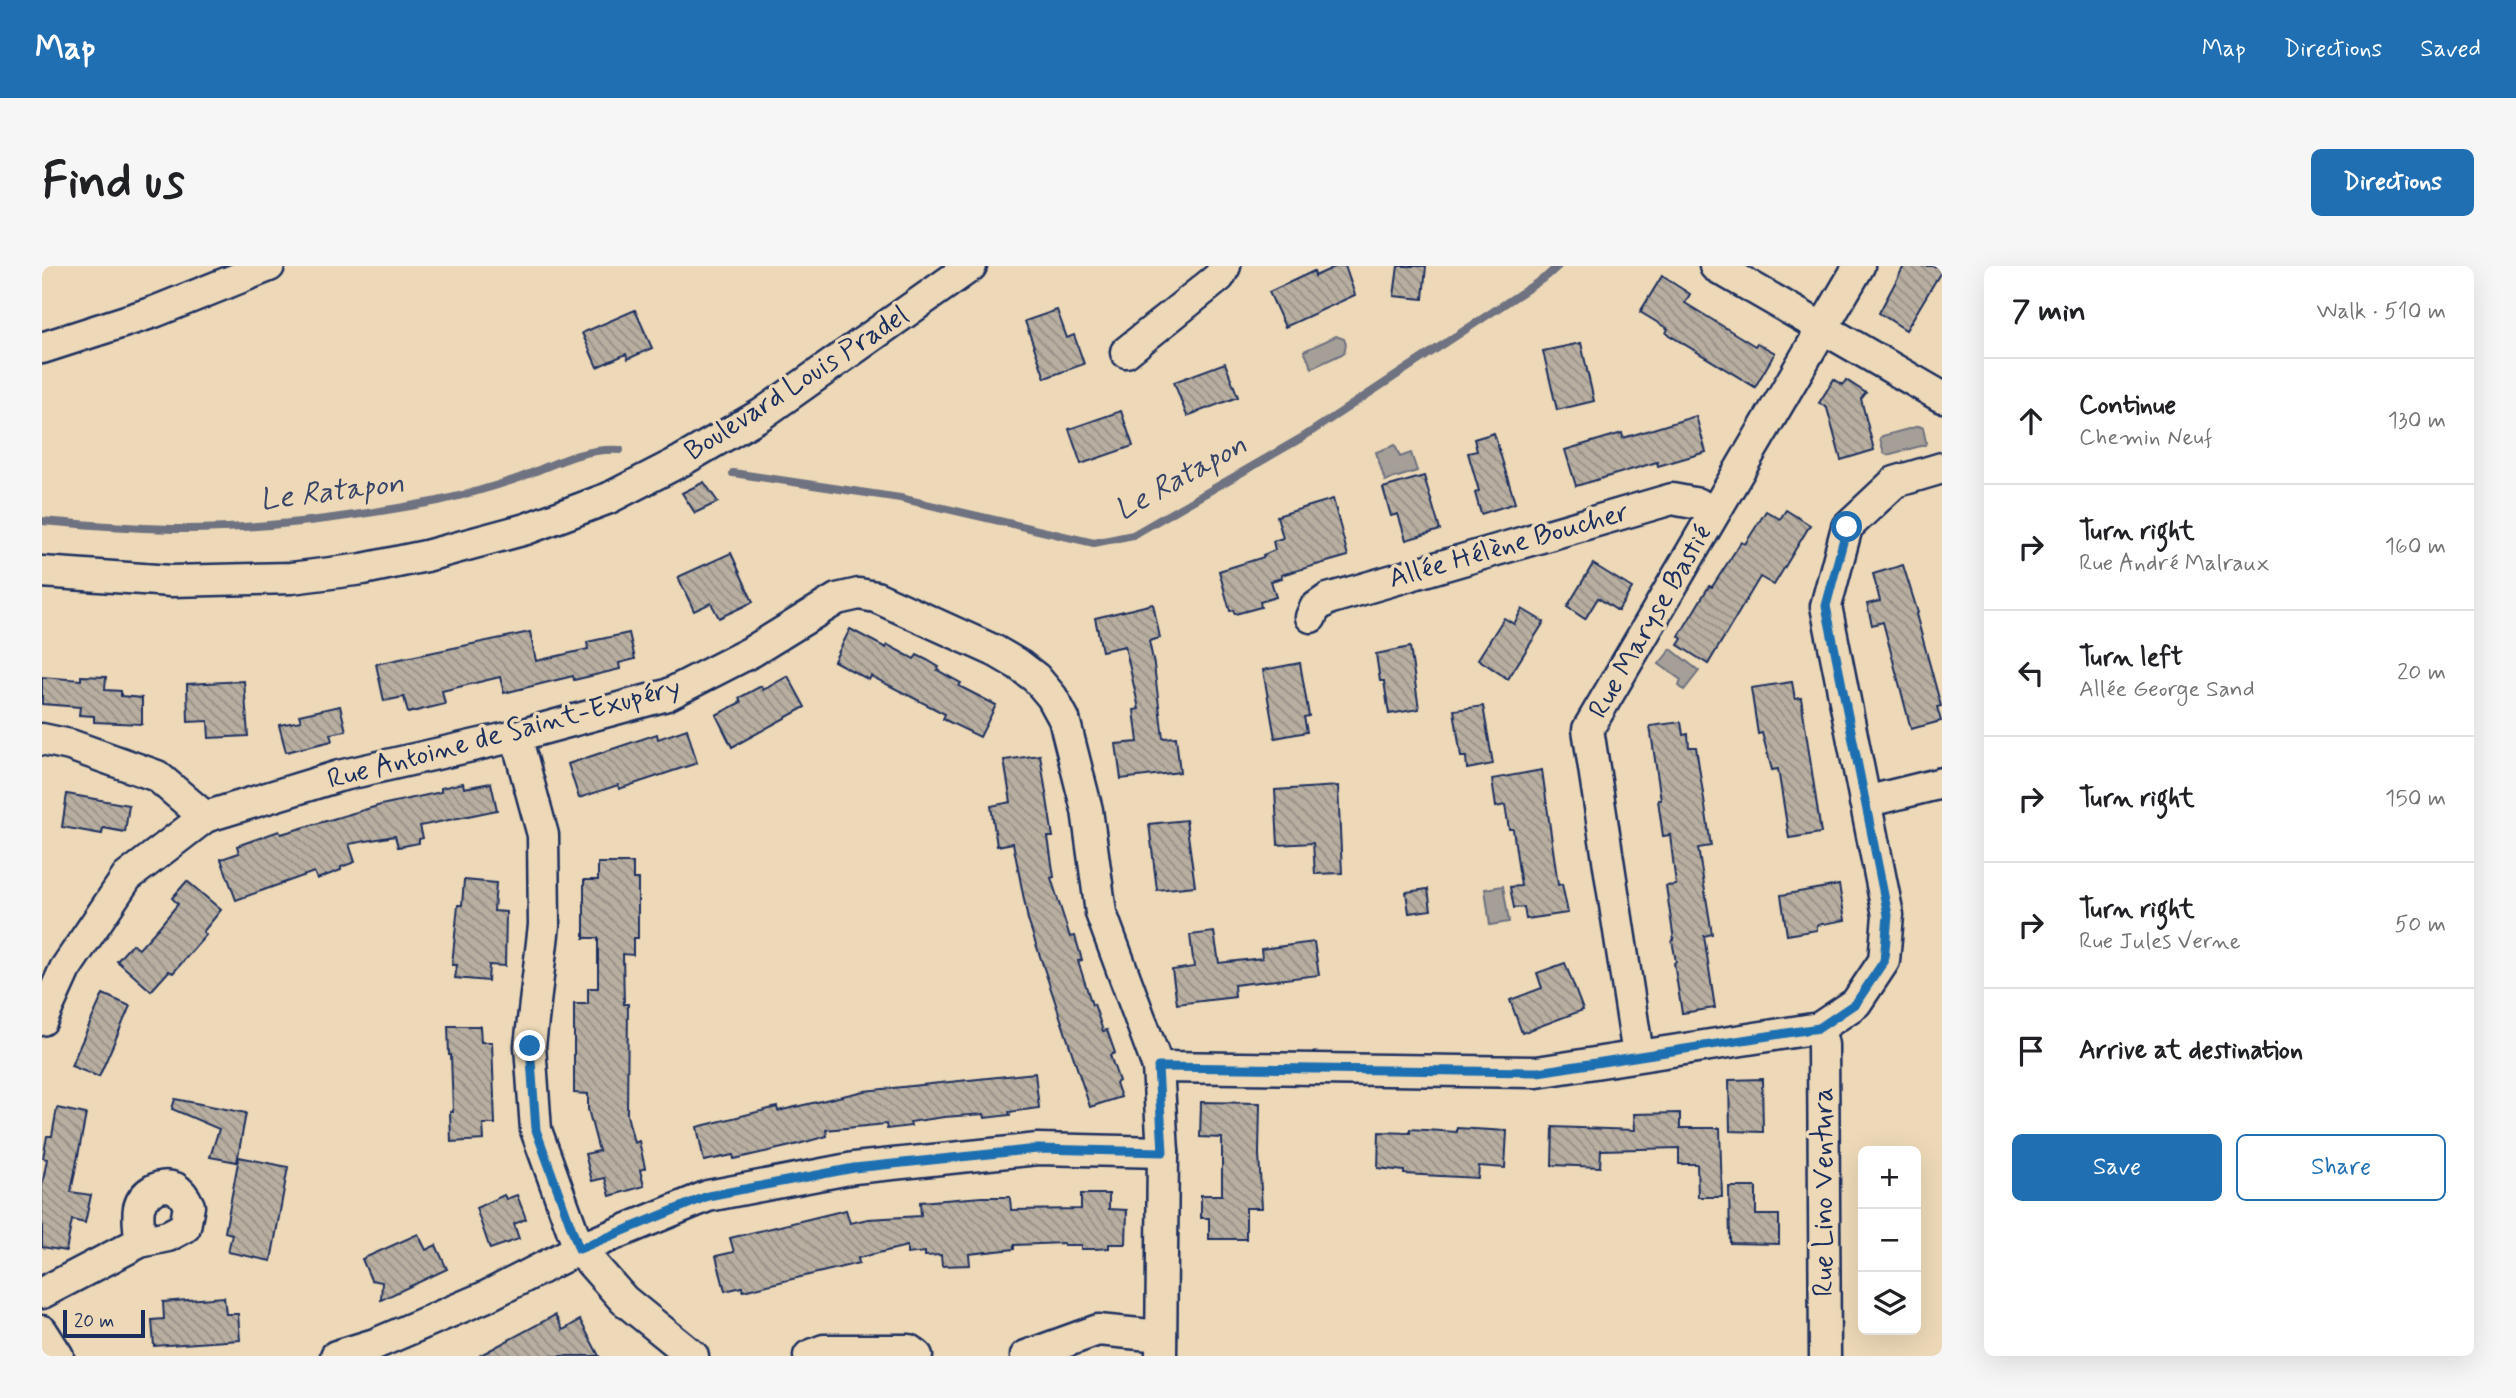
<!DOCTYPE html>
<html lang="en">
<head>
<meta charset="utf-8">
<style>
	:root { --surface:#fff; --page:#f6f6f6; --text:#202124; --muted:#757577; --line:#e0e0e0; --accent:#1f6fb2 }
	body { margin:0; font-family:Mynerve,sans-serif; background:var(--page); color:var(--text) }
	.controls { position:absolute; right:21px; bottom:21px; display:grid; overflow:hidden; border-radius:10px; box-shadow:0 7px 28px #0002 }
	.controls button { width:63px; height:63px; display:grid; place-items:center; padding:0; border:0; border-bottom:2px solid var(--line); background:var(--surface); color:var(--text); font:35px sans-serif }
	.scale { position:absolute; left:21px; bottom:18px; width:82px; box-sizing:border-box; padding-left:7px; border:4px solid #1b2f5e; border-top:0; font-size:19px; line-height:24px; white-space:nowrap; color:#1b2f5e; -webkit-text-stroke:5px #edd9b7; paint-order:stroke }
	.stop { position:absolute; width:21px; height:21px; margin:-16px; border:5px solid #1f6fb2; border-radius:50%; background:#fff }
	.stop.end { background:#1f6fb2; border-color:#fff; box-shadow:0 2px 7px #0008 }
	.list { margin:0; padding:0; list-style:none }
	h2 { display:flex; justify-content:space-between; align-items:center; height:91px; margin:0; padding:0 28px; font-size:30px }
	h2 small { font-size:23px; font-weight:400; color:var(--muted) }
	.list li { display:grid; grid-template-columns:46px 1fr auto; gap:21px; align-items:center; box-sizing:border-box; height:126px; padding:0 28px; border-top:2px solid var(--line) }
	.list b { display:block; font-size:26px; white-space:nowrap }
	.list p { margin:0; font-size:23px; white-space:nowrap; color:var(--muted) }
	.list em { font-size:23px; font-style:normal; color:var(--muted) }
	.actions { display:flex; gap:14px; padding:21px 28px }
	.actions a { flex:1; padding:16px 0; border:2px solid var(--accent); border-radius:10px; text-align:center; font-size:24px; color:var(--accent) }
	.actions .main { background:var(--accent); color:#fff }
	.icon { flex:none; width:38px; height:38px; fill:none; stroke:currentColor; stroke-width:2; stroke-linecap:round; stroke-linejoin:round }
	.map { position:relative; flex:none; width:1900px; height:1090px; overflow:hidden; border-radius:10px }
	header { display:flex; align-items:center; gap:42px; box-sizing:border-box; height:98px; padding:0 35px; background:var(--accent); color:#fff }
	header strong { font-size:33px }
	nav { display:flex; gap:38px; margin-inline-start:auto; font-size:24px }
	.intro { display:flex; align-items:center; justify-content:space-between; box-sizing:border-box; height:168px; padding:0 42px }
	h1 { margin:0; font-size:49px }
	.button { padding:18px 32px; border-radius:10px; background:var(--accent); color:#fff; font-size:24px; font-weight:700 }
	main { display:flex; gap:42px; padding:0 42px }
	aside { flex:1; background:var(--surface); border-radius:10px; box-shadow:0 7px 28px #0002 }
	.map>svg:first-child { display:block }
	.water { fill:#a59f98; stroke:#6e7281; stroke-width:2 }
	.lines { fill:none; stroke-linecap:round; stroke-linejoin:round }
	.stream { stroke:#6e7281; stroke-width:8 }
	.building { fill:url(#building-back-hatch); stroke:#1b2f5e; stroke-width:2 }
	.street-casing { stroke:#1b2f5e; stroke-width:35 }
	.street { stroke:#edd9b7; stroke-width:30 }
	.route { stroke:#1f6fb2; stroke-width:9 }
	.labels { text-anchor:middle; dominant-baseline:central; stroke-width:7; stroke-linejoin:round; paint-order:stroke }
	.street-label { font-size:28px; fill:#1b2f5e; stroke:#edd9b7 }
	.water-label { font-size:30px; font-style:italic; fill:#37456a; stroke:#edd9b7 }
</style>
</head>
<body>
<header>
<strong>Map</strong>
<nav><a>Map</a><a>Directions</a><a>Saved</a></nav>
</header>
<div class="intro"><h1>Find us</h1><a class="button">Directions</a></div>
<main>
<div class="map">
<svg width="1900" height="1090" viewBox="0 0 1900 1090">
	<defs>
		<pattern id="building-back-hatch" width="6" height="6" patternUnits="userSpaceOnUse" patternTransform="scale(1.75)"><rect width="6" height="6" fill="#b9afa1"/><path d="M-1 5l2 2M0 0l6 6M5-1l2 2" fill="none" stroke="#968f86"/></pattern>
	</defs>
	<rect width="100%" height="100%" fill="#edd9b7"/>
	<filter id="ink" filterUnits="userSpaceOnUse"><feTurbulence type="fractalNoise" baseFrequency=".0143" numOctaves="2"/><feDisplacementMap in="SourceGraphic" scale="14" xChannelSelector="R" yChannelSelector="G"/><feConvolveMatrix kernelMatrix="1 2 1 2 8 2 1 2 1" color-interpolation-filters="sRGB"/></filter>
	<g filter="url(#ink)">
		<g class="water">
			<path d="M1294,70L1302,73L1304,78L1302,87L1270,102L1262,85Z"/>
			<path d="M1877,160L1881,162L1884,176L1883,179L1845,189L1842,187L1838,173L1840,170Z"/>
			<path d="M1353,179L1358,191L1369,187L1375,205L1343,215L1334,186Z"/>
			<path d="M1629,383L1657,405L1642,424L1637,420L1639,414L1617,398Z"/>
			<path d="M1461,620L1467,656L1448,659L1443,623Z"/>
		</g>
		<g class="lines">
			<g class="stream">
				<path d="M691,207L858,232L1052,277L1091,269L1261,171L1505,10L1516,0"/>
				<path d="M0,255C48,259 95,263 143,263C224,263 316,250 396,235C423,229 451,221 477,212C513,198 539,182 578,184"/>
			</g>
		</g>
		<g class="building">
			<path d="M1295,0H1303L1313,29L1243,61L1227,26L1272,5L1273,10Z"/>
			<path d="M1356,0H1384L1381,33L1352,30Z"/>
			<path d="M1862,0H1900V4L1864,64L1837,47Z"/>
			<path d="M1620,10L1648,28L1643,37L1713,80L1715,77L1733,87L1713,121L1624,67L1626,63L1598,46Z"/>
			<path d="M593,44L610,82L586,93L584,88L555,101L540,67Z"/>
			<path d="M1015,44L1025,72L1032,69L1042,98L1003,112L983,55Z"/>
			<path d="M1539,77L1552,135L1515,144L1501,85Z"/>
			<path d="M1183,97L1196,131L1145,150L1132,116Z"/>
			<path d="M1792,113L1801,119L1804,114L1824,127L1819,133L1832,184L1799,194L1785,142L1777,137Z"/>
			<path d="M1079,145L1091,180L1039,198L1027,163Z"/>
			<path d="M1654,150L1664,186L1616,200L1615,196L1534,220L1523,184L1580,167L1581,172Z"/>
			<path d="M1452,167L1473,237L1439,248L1433,227L1437,225L1426,187L1435,185L1432,173Z"/>
			<path d="M1382,210L1398,264L1364,274L1356,248L1349,250L1341,222Z"/>
			<path d="M662,216L676,236L653,247L640,227Z"/>
			<path d="M1291,233L1306,290L1239,309L1240,312L1229,315L1234,331L1218,336L1219,341L1193,348L1191,344L1188,345L1177,305L1222,291L1221,289L1233,284L1231,275L1241,272L1235,250Z"/>
			<path d="M1744,244L1768,259L1732,319L1718,311L1666,398L1636,379L1640,373L1637,370L1667,320L1670,321L1699,276L1703,278L1724,245L1738,253Z"/>
			<path d="M689,287L711,336L677,352L669,337L652,345L636,311Z"/>
			<path d="M1551,298L1590,322L1576,345L1556,332L1543,353L1525,341Z"/>
			<path d="M1861,299L1876,347L1874,348L1899,440L1895,441L1899,455L1869,463L1841,356L1830,359L1825,338L1838,335L1831,308Z"/>
			<path d="M1111,338L1118,372L1107,375L1112,399L1121,472L1134,471L1138,506L1079,513L1074,478L1096,476L1092,444L1097,443L1083,380L1060,385L1053,352Z"/>
			<path d="M1480,343L1502,356L1466,413L1436,393L1462,352L1472,358Z"/>
			<path d="M808,363L844,382L846,379L872,393L875,389L885,394L897,401L895,404L919,417L917,420L954,439L938,471L901,453L903,448L829,410L827,414L792,395Z"/>
			<path d="M488,366L494,395L546,383L545,376L587,367L593,393L577,397L578,403L532,414L531,410L462,427L458,411L400,425L403,438L366,447L362,431L342,435L334,398Z"/>
			<path d="M1368,381L1377,443L1347,448L1342,415H1338L1334,388Z"/>
			<path d="M1258,397L1267,450L1262,451L1265,466L1233,472L1221,404Z"/>
			<path d="M39,410L64,411L63,424L79,425V430L100,432V458L52,456V450L37,449L38,441L0,438V411L39,414Z"/>
			<path d="M746,410L763,441L690,481L674,449L699,436L697,432L719,420L721,424Z"/>
			<path d="M202,415L206,470L167,472L166,455L146,456L145,418Z"/>
			<path d="M1750,416L1753,433L1759,432L1779,567L1747,572L1736,503L1730,504L1720,467L1716,468L1709,422Z"/>
			<path d="M298,440L304,465L288,468L290,475L244,486L237,459L259,455L257,449Z"/>
			<path d="M1441,440L1451,498L1425,503L1424,491H1419L1412,444Z"/>
			<path d="M1639,456L1641,469L1646,468L1647,481H1654L1669,580L1656,582L1670,668L1662,670L1673,742L1640,747L1632,697L1634,696L1630,674H1632L1624,620L1634,619L1628,569L1621,570L1616,534H1619L1608,460Z"/>
			<path d="M645,463L655,497L577,523L576,519L537,532L526,498L615,468L616,473Z"/>
			<path d="M998,489L1011,571H1006L1012,611L1009,612L1028,671L1033,670L1040,694L1036,695L1050,739L1052,738L1061,765L1065,764L1073,787L1068,789L1077,815L1074,817L1079,831L1048,841L986,654L971,577L955,580L949,540L969,536L962,494Z"/>
			<path d="M1500,504L1516,619L1520,618L1526,647L1484,653L1482,641L1472,642L1468,621L1479,620L1471,563H1467L1463,539L1454,541L1450,513Z"/>
			<path d="M421,517L422,522L449,517L455,544L378,560L381,572L377,573V577L356,581L353,570L307,578L313,596L299,601V604L275,613L272,606L194,634L179,593L197,587L195,580L237,565L239,568L339,539L399,526V522Z"/>
			<path d="M1296,520L1300,607L1273,608L1271,577L1236,579L1233,524Z"/>
			<path d="M25,528L87,539L83,566L61,562L60,568L20,561Z"/>
			<path d="M1144,554L1153,620L1115,624L1107,558Z"/>
			<path d="M556,597H591V613H596V672H591V689L581,688L582,738H586L585,849L592,877L597,875L603,902L598,904L602,920L568,930L563,912L550,915L543,888L557,885L546,843V828L532,827V738H546V722H556V672H542V614H556Z"/>
			<path d="M422,614L454,617L452,645L464,646L463,700L447,699L446,715L413,712L415,699H410L416,639H420Z"/>
			<path d="M145,615L179,644L161,666L164,669L131,707L127,705L109,725L75,695L90,678L97,683L117,661L136,638L130,632Z"/>
			<path d="M1797,619L1803,654L1775,659V664L1745,669L1739,629Z"/>
			<path d="M1386,623L1389,644L1367,647L1364,626Z"/>
			<path d="M1172,666L1177,697L1220,692L1219,683L1272,676L1277,709L1192,719L1193,731L1135,738L1130,704L1152,701L1148,669Z"/>
			<path d="M1523,697L1541,744L1480,767L1468,734L1500,722L1495,707Z"/>
			<path d="M61,728L88,740L57,811L29,800Z"/>
			<path d="M406,760H438L439,776H450L453,858H441L442,874L409,876L408,846H411L409,789H407Z"/>
			<path d="M993,807L997,842L967,846L968,849L943,852L942,848L902,851L868,856L869,860L845,863L844,858L784,864L785,870L749,880L692,893L691,889L662,895L655,861L735,841L736,845L822,825Z"/>
			<path d="M1720,813L1721,866L1688,865L1687,814Z"/>
			<path d="M133,833L204,847L195,896L168,891L177,863L130,843Z"/>
			<path d="M1159,836L1218,837L1217,888L1220,942H1204V973H1167V952H1159V929H1180V872L1158,871Z"/>
			<path d="M15,842L44,848L29,926L49,929L43,957L30,954L24,985L0,981V920L5,893L1,892L5,870H10Z"/>
			<path d="M1638,847V862H1678L1680,931H1656L1655,898H1637V882L1559,884L1558,901L1510,899L1511,861L1593,864L1592,848Z"/>
			<path d="M1415,862L1465,865L1463,902L1437,900L1436,912L1362,908V905L1336,902L1337,866L1368,867V863L1415,866Z"/>
			<path d="M197,891L246,901L229,995L186,986L190,968L183,966Z"/>
			<path d="M1687,921H1714V949H1737V978L1688,977Z"/>
			<path d="M1039,928H1067V943L1085,944L1084,978H1067V982L1053,983H1039V979H1022V977L972,979V983L927,988L928,999L900,1000L899,989L883,990V986L865,988V980L816,992L817,997L701,1025L700,1021L683,1025L674,990L692,986L688,972L804,944L808,957L826,953L879,950L878,936L940,931H968L969,944L1039,943Z"/>
			<path d="M462,929L464,933L475,929L484,953L472,958L477,973L448,983L434,942Z"/>
			<path d="M376,968L384,984L394,979L405,1003L339,1034L340,1016L329,1014L320,993Z"/>
			<path d="M182,1031L184,1048H196L198,1074L112,1080L110,1054L122,1053L121,1036Z"/>
			<path d="M513,1049L521,1064L538,1054L557,1090H437Z"/>
		</g>
		<g class="lines">
			<g class="street-casing">
				<g id="street">
					<path d="M1673,0L1900,131"/>
					<path d="M0,82L112,46L227,0"/>
					<path d="M1084,86L1177,11L1183,0"/>
					<path d="M0,306L129,315L249,312L321,303L384,290L484,263L567,232L639,195L720,148L929,0"/>
					<path d="M1269,351L1273,342L1286,333L1630,233L1657,238L1672,247"/>
					<path d="M474,470L501,569L502,659L488,780L494,864L537,983L582,1034L651,1090"/>
					<path d="M0,473L28,479L115,510L163,551"/>
					<path d="M1823,536L1900,517"/>
					<path d="M0,754L23,703L85,611L163,551L297,510L474,470L625,429L709,386L795,333L817,328L834,331L953,385L977,399L994,412L1010,431L1022,453L1045,544L1059,647L1116,801L1121,886L1119,1090"/>
					<path d="M1777,762L1781,779L1783,1090"/>
					<path d="M1596,789L1546,463L1817,0"/>
					<path d="M1116,801L1495,806L1777,762L1814,737L1842,695L1846,649L1784,340L1805,261L1853,216L1900,202"/>
					<path d="M0,1027L98,976L126,970L143,961L147,940C144,933 140,926 133,922C118,916 101,927 97,942C95,952 98,965 98,976"/>
					<path d="M0,1065L16,1090"/>
					<path d="M294,1090L333,1078L443,1031L537,983L666,930L812,902L996,883L1121,886"/>
					<path d="M767,1090L782,1084H867L875,1090"/>
					<path d="M984,1090L1056,1064L1119,1070"/>
				</g>
			</g>
			<use href="#street" class="street"/>
		</g>
	</g>
	<g class="lines" filter="url(#ink)">
		<path class="route" d="M488,780L494,864L537,983L666,930L812,902L996,883L1121,886L1116,801L1496,806L1777,762L1814,737L1842,695L1846,649L1784,340L1805,261"/>
	</g>
	<g class="labels">
		<g class="street-label">
			<text transform="translate(755 118) rotate(-33)">Boulevard Louis Pradel</text>
			<text transform="translate(1467 280) rotate(-16)">Allée Hélène Boucher</text>
			<text transform="translate(1609 356) rotate(-60)">Rue Maryse Bastié</text>
			<text transform="translate(462 468) rotate(-15)">Rue Antoine de Saint-Exupéry</text>
			<text transform="translate(1782 926) rotate(-90)">Rue Lino Ventura</text>
		</g>
		<g class="water-label">
			<text transform="translate(1139 212) rotate(-29)">Le Ratapon</text>
			<text transform="translate(290 226) rotate(-7)">Le Ratapon</text>
		</g>
	</g>
</svg>
<div class="controls">
<button>+</button>
<button>−</button>
<button><svg class="icon" aria-label="layers" viewBox="0 0 24 24"><path d="M12 4l9 5-9 5-9-5zM3 14l9 5 9-5"/></svg></button>
</div>
<div class="scale">20 m</div>
<div class="stop" style="left:1805px;top:261px"></div>
<div class="stop end" style="left:488px;top:780px"></div>
</div>
<aside>
<h2>7 min<small>Walk · 510 m</small></h2>
<ul class="list">
<li><svg class="icon" aria-label="ahead" viewBox="0 0 24 24"><path d="M12 20V5M6 11l6-6 6 6"/></svg><div><b>Continue</b><p>Chemin Neuf</p></div><em>130 m</em></li>
<li><svg class="icon" aria-label="right" viewBox="0 0 24 24"><path d="M7 20v-9h11M14 6l5 5-5 5"/></svg><div><b>Turn right</b><p>Rue André Malraux</p></div><em>160 m</em></li>
<li><svg class="icon" aria-label="left" viewBox="0 0 24 24"><path d="M17 20v-9H6M10 6l-5 5 5 5"/></svg><div><b>Turn left</b><p>Allée George Sand</p></div><em>20 m</em></li>
<li><svg class="icon" aria-label="right" viewBox="0 0 24 24"><path d="M7 20v-9h11M14 6l5 5-5 5"/></svg><div><b>Turn right</b></div><em>150 m</em></li>
<li><svg class="icon" aria-label="right" viewBox="0 0 24 24"><path d="M7 20v-9h11M14 6l5 5-5 5"/></svg><div><b>Turn right</b><p>Rue Jules Verne</p></div><em>50 m</em></li>
<li><svg class="icon" aria-label="arrive" viewBox="0 0 24 24"><path d="M6 21V4h12l-3 4 3 4H6"/></svg><div><b>Arrive at destination</b></div></li>
</ul>
<div class="actions"><a class="main">Save</a><a>Share</a></div>
</aside>
</main>
</body>
</html>
